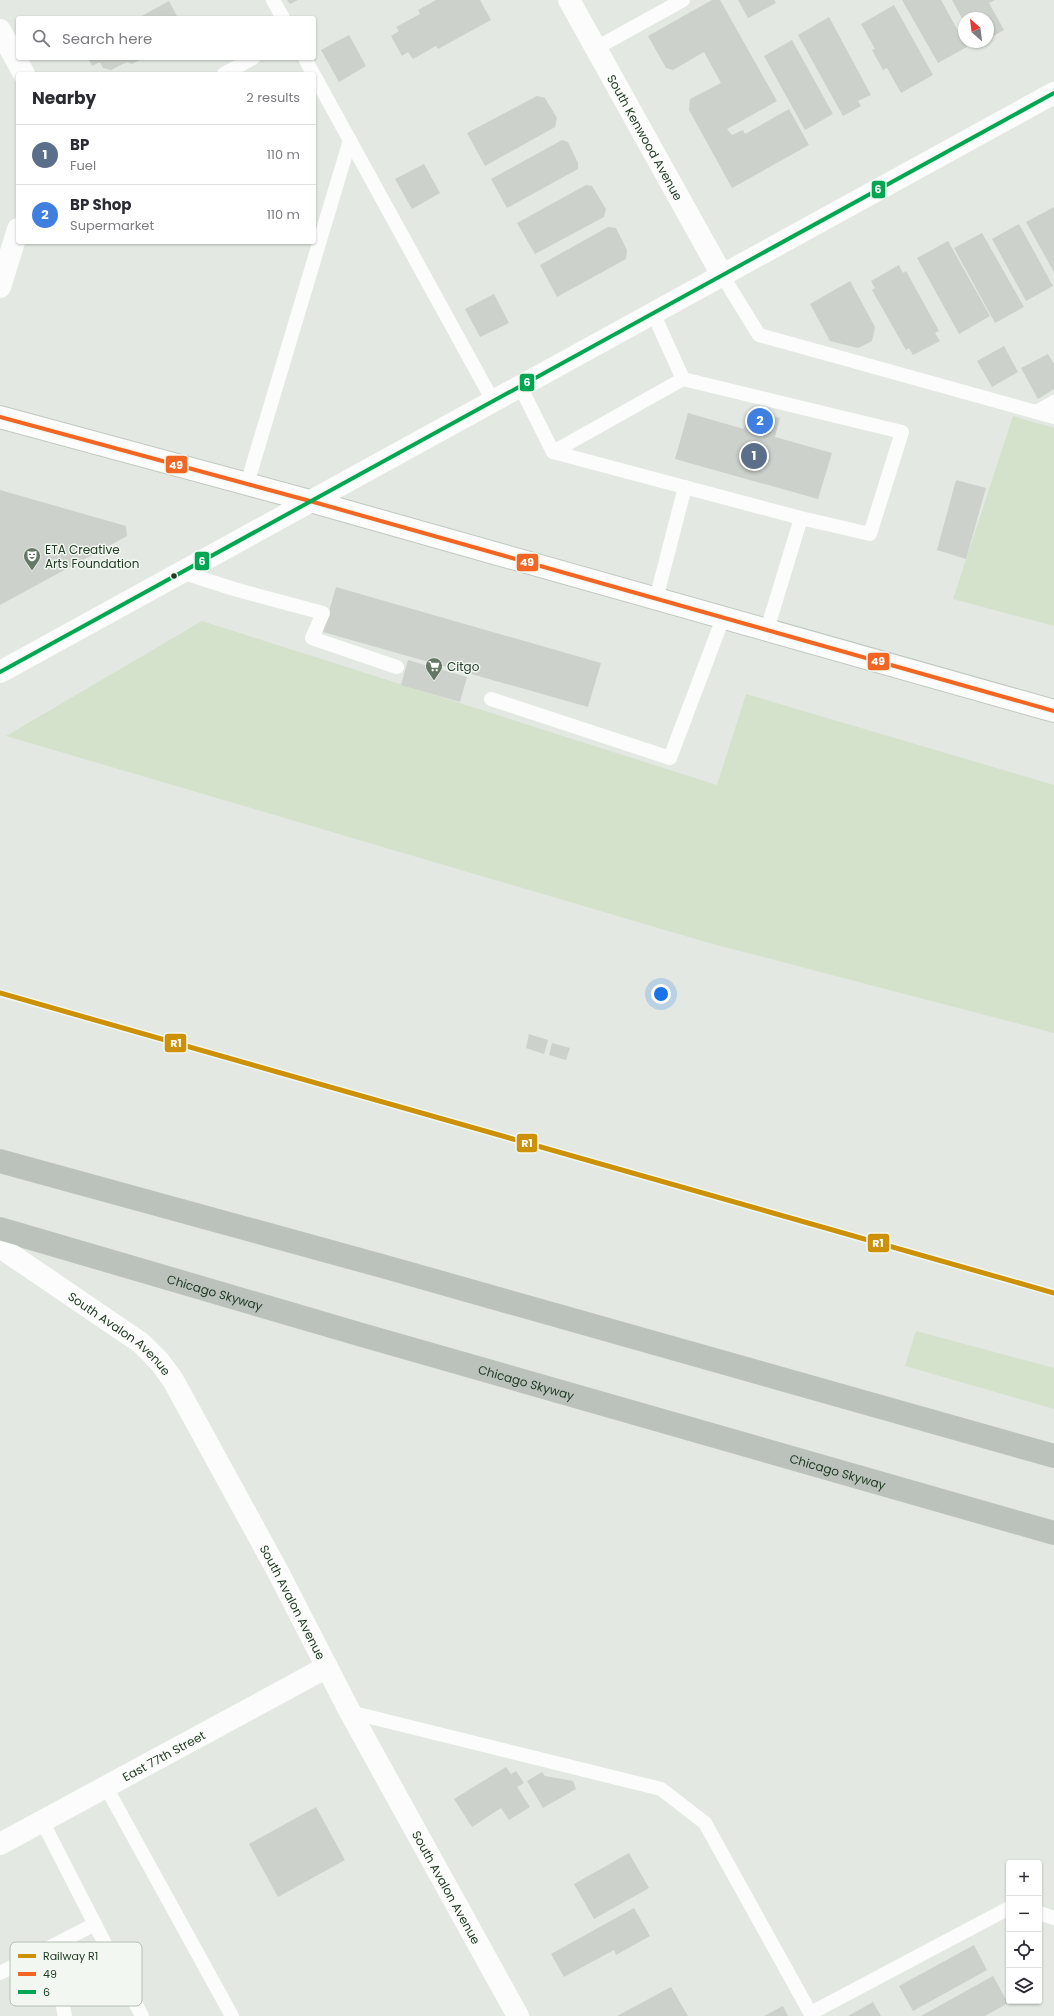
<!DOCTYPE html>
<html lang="en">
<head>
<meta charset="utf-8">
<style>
	:root { --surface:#fff; --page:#f2f2f3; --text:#2b2b33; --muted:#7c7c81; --line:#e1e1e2; --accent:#ea580c }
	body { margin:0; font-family:Poppins,sans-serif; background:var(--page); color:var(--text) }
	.controls { position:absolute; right:12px; bottom:12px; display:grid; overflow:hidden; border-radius:4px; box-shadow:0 1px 3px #0004 }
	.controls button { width:36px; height:36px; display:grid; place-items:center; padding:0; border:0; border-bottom:1px solid var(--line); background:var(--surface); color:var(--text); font:20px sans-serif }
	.compass { position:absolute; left:958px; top:12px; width:36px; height:36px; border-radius:50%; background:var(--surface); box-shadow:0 1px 3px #0004; rotate:332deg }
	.you { position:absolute; left:661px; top:994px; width:14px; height:14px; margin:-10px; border:3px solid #fff; border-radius:50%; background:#1a73e8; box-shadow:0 0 0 6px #1a73e833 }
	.badge { display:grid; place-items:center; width:26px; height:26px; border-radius:50%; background:var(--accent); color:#fff; font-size:13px; font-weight:700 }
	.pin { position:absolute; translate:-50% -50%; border:2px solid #fff; box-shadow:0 1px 4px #0006 }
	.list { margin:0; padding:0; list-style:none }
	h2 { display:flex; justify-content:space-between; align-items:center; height:52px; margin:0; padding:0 16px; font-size:17px }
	h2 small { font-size:13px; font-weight:400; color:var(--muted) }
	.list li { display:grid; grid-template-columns:26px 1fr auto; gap:12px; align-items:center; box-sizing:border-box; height:60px; padding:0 16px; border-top:1px solid var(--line) }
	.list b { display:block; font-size:15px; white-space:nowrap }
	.list p { margin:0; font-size:13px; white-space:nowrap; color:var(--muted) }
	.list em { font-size:13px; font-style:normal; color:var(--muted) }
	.icon { flex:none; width:22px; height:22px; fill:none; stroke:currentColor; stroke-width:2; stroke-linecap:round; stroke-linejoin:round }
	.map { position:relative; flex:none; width:1054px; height:2016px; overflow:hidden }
	.search { position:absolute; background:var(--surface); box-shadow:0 1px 3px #0004; left:16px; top:16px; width:300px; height:44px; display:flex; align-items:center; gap:10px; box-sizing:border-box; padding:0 14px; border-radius:4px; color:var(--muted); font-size:15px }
	.panel { position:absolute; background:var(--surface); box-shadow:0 1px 3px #0004; left:16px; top:72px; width:300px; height:172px; border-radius:4px }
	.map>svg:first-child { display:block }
	.green { fill:#d4e2cc }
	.building { fill:#ccd1cc }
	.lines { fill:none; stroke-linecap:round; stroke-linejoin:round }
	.secondary-casing { stroke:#bfc8bf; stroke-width:24 }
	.motorway-casing { stroke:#bcc5bc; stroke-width:24 }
	.service { stroke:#fbfcfb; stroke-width:14 }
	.minor { stroke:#fbfcfb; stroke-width:22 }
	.tertiary { stroke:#fbfcfb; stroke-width:22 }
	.secondary { stroke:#fbfcfb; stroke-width:22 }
	.motorway { stroke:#bac2bb; stroke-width:22 }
	.bus-1-casing { stroke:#f2f8f1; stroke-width:7 }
	.bus-2-casing { stroke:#f2f8f1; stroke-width:7 }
	.bus-1 { stroke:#f26522; stroke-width:4 }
	.bus-2 { stroke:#00a651; stroke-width:4 }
	.rail-1-casing { stroke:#f2f8f1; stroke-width:8 }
	.rail-1 { stroke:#cc9107; stroke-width:5 }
	.bus-dot { fill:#213c23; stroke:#f2f8f1; stroke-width:1.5 }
	.labels { text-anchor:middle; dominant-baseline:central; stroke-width:3; stroke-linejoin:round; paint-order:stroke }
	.street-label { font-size:12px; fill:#213c23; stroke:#f2f8f1 }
	.poi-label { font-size:12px; fill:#213c23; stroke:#f2f8f1; text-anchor:start }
	.key { fill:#f2f8f1; stroke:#b3c0b3; stroke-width:1 }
	.key-label { font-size:11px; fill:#213c23 }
	.line-badge { stroke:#f2f8f1; stroke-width:1.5 }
	.badge-label { font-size:11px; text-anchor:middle; font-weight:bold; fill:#fff }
</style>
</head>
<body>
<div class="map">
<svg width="1054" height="2016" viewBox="0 0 1054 2016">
	<rect width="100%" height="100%" fill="#e3e8e3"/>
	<g class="green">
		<path d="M1013,416L1054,428V626L953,599Z"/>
		<path d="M202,621L717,785L746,694L1054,785V1033L709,943L6,736Z"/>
		<path d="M916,1331L1054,1368V1409L905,1366Z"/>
	</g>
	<g class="building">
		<path d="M287,0H298L290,4Z"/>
		<path d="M436,0H480L491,20L438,49L436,46L413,59L408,52L402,56L391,36L399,31L396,27L420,14L418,10Z"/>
		<path d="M712,0H720L777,101L727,129L732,135L743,130L745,134L789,109L809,145L732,188L689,110L690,99L721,83L704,52L673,70L666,68L648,36Z"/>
		<path d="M738,0H774L776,3L748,18Z"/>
		<path d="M902,0H941L967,47L938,63Z"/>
		<path d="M952,0H995L989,3L1004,30L988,39V18H964V22Z"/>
		<path d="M169,1L178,18H138Z"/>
		<path d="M894,5L933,75L901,93L887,68L883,70L872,50L875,49L861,24Z"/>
		<path d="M829,17L871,95L858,101L861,106L843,116L798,35Z"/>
		<path d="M349,35L366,66L339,82L321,50Z"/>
		<path d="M792,40L833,114L805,130L764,56Z"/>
		<path d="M88,58H143L132,64L127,62L111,70L103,68L100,62L92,66Z"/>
		<path d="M537,96L545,98L557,118L555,127L485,166L467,133Z"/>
		<path d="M562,140L568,142L578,163V169L507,208L491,179Z"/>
		<path d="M424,164L440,193L412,209L395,179Z"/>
		<path d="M586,185L592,186L606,209L604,217L535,254L517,223Z"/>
		<path d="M1054,207V272L1026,222Z"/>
		<path d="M1019,224L1053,286L1026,301L992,239Z"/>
		<path d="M608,227L616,228L627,250L626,259L557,297L540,265Z"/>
		<path d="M982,233L1024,307L995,323L954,248Z"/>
		<path d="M948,241L990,316L959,334L917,258Z"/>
		<path d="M899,265L903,273L906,271L939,331L935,333L940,341L913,355L909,348L906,350L872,290L875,288L871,281Z"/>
		<path d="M850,281L875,327L872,341L858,348L830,341L810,304Z"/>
		<path d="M494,294L509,323L480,337L465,309Z"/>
		<path d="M1004,346L1018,372L992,387L977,361Z"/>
		<path d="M1048,354L1054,364V389L1038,399L1021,368Z"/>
		<path d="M750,410L780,418L775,437L832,453L818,499L675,459L688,413L744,429Z"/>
		<path d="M956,480L986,488L966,559L937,550Z"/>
		<path d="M0,490L126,526L127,536L0,605Z"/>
		<path d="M336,587L601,663L588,707L323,632Z"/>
		<path d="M408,660L467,677L460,702L401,685Z"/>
		<path d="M529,1034L548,1040L544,1054L526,1048Z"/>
		<path d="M552,1043L570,1048L566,1060L549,1055Z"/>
		<path d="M506,1767L511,1774L516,1771L524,1783L517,1787L530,1807L509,1820L501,1808L472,1827L454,1799Z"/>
		<path d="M542,1772L545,1776L573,1781L576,1789L543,1808L527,1781Z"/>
		<path d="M316,1807L345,1860L278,1897L249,1844Z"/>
		<path d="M629,1853L649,1888L594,1919L574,1884Z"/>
		<path d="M634,1908L650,1936L616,1955L614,1950L564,1977L551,1954Z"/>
		<path d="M974,1945L987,1970L913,2011L899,1986Z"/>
		<path d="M993,1976L1008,2003L985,2016H921Z"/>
		<path d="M671,1987L688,2016H617Z"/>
		<path d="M873,2002L881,2016H848Z"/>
		<path d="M783,2006L788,2016H764Z"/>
	</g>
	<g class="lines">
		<g class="secondary-casing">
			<path id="secondary" d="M0,417L310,501L1054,711"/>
		</g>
		<g class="motorway-casing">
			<g id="motorway">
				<path d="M0,1161L382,1266L1054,1456"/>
				<path id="s4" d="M0,1229L362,1335L1054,1533"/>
			</g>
		</g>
		<g class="service">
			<path d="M273,0L283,18"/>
			<path d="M596,48L683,0"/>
			<path d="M305,58L313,74"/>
			<path d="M224,74L253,58"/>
			<path d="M314,75L493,401"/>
			<path d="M722,275L759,335L1054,417"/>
			<path d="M653,313L683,379L902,432L870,534L801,518L767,630"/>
			<path d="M520,386L553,452L683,379"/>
			<path d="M1036,412L1054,402"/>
			<path d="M553,452L801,518"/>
			<path d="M247,484L350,140"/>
			<path d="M181,572L234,589L323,613L312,638L397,667"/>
			<path d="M656,599L685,487"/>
			<path d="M491,699L670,758L723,618"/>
			<path d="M350,1712L661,1789L705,1823L812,2016"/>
			<path d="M106,1787L232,2016"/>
			<path d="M42,1821L142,2016"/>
			<path d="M1039,1913L1054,1918"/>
			<path d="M50,1948L65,2016"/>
			<path d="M0,1973L95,1924"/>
			<path d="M811,2013L1009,1908"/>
		</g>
		<g class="minor">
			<path id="s1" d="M569,0L722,275"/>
			<path d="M0,30L24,74"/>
			<path d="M0,287L18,229"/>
			<path id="s2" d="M0,1247L141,1343L159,1361L173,1380L277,1570L350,1712L518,2016"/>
			<path id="s3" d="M0,1844L327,1667"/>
		</g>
		<path class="tertiary" d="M0,672L1054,93"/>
		<use href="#secondary" class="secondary"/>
		<use href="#motorway" class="motorway"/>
		<g class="bus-1-casing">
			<path id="bus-1" d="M0,417L310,501L1054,711"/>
		</g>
		<g class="bus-2-casing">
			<path id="bus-2" d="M0,672L1054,93"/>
		</g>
		<use href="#bus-1" class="bus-1"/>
		<use href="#bus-2" class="bus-2"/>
		<g class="rail-1-casing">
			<path id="rail-1" d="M0,993L1054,1293"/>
		</g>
		<use href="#rail-1" class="rail-1"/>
	</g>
	<defs>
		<g id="theatre-pin" transform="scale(0.9)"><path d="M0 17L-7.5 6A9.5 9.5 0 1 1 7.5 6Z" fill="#657866" stroke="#f2f8f1"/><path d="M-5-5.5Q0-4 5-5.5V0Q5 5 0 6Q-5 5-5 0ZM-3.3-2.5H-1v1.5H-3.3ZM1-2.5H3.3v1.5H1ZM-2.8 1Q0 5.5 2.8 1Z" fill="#fff"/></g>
		<g id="supermarket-pin" transform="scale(0.9)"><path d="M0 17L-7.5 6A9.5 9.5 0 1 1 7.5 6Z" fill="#657866" stroke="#f2f8f1"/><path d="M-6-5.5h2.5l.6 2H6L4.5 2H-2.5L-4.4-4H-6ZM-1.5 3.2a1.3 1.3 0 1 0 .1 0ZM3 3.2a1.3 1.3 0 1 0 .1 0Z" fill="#fff"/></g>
	</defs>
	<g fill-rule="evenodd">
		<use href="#theatre-pin" x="32" y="556"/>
		<use href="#supermarket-pin" x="434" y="666"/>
	</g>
	<circle class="bus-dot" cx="174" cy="576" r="3.5"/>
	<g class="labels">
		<g class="street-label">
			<text stroke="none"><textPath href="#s1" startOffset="157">South Kenwood Avenue</textPath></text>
			<text stroke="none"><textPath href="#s4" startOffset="224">Chicago Skyway</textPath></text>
			<text stroke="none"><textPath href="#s2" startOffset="148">South Avalon Avenue</textPath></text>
			<text stroke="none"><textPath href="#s4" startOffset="548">Chicago Skyway</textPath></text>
			<text stroke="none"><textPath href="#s4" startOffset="872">Chicago Skyway</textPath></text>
			<text stroke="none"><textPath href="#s2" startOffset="472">South Avalon Avenue</textPath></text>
			<text stroke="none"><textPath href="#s3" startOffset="186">East 77th Street</textPath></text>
			<text stroke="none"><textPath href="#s2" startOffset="796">South Avalon Avenue</textPath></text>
		</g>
		<g class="poi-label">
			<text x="45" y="549">ETA Creative<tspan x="45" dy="14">Arts Foundation</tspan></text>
			<text x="447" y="666">Citgo</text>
		</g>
	</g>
	<rect x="10" y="1942" width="132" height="64" rx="6" class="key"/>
	<rect x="18" y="1954" width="18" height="4" fill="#cc9107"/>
	<rect x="18" y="1972" width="18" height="4" fill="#f26522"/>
	<rect x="18" y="1990" width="18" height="4" fill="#00a651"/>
	<g class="key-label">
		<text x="43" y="1960">Railway R1</text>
		<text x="43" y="1978">49</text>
		<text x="43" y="1996">6</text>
	</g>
	<g class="line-badge">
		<rect x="871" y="180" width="15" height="19" rx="4" fill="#00a651"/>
		<rect x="519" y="373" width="16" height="19" rx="4" fill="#00a651"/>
		<rect x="165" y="455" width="23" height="19" rx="4" fill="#f26522"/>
		<rect x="194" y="551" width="16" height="20" rx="4" fill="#00a651"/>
		<rect x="516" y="553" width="23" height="19" rx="4" fill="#f26522"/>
		<rect x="867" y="652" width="23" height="19" rx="4" fill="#f26522"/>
		<rect x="164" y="1033" width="23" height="20" rx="4" fill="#cc9107"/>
		<rect x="516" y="1133" width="22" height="20" rx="4" fill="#cc9107"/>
		<rect x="867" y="1233" width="23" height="20" rx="4" fill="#cc9107"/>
	</g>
	<g class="badge-label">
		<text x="878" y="193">6</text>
		<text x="527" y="386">6</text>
		<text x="176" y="469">49</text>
		<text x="202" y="565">6</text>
		<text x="527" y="566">49</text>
		<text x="878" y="665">49</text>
		<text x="176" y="1047">R1</text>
		<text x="527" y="1147">R1</text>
		<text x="878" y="1247">R1</text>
	</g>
</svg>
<div class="controls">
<button>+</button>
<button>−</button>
<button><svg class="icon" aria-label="locate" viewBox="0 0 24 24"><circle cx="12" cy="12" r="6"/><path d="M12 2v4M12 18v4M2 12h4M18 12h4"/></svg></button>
<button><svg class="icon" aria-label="layers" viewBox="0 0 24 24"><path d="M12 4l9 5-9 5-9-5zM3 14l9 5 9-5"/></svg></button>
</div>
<svg class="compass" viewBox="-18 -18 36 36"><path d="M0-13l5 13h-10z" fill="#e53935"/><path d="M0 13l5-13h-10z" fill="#7c7c81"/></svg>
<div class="you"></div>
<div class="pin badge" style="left:754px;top:456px;background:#5c6f8a">1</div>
<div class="pin badge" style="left:760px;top:421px;background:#3f7fe0">2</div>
<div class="search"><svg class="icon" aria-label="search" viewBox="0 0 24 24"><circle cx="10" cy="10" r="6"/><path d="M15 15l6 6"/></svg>Search here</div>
<section class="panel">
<h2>Nearby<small>2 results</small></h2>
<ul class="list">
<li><span class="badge" style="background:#5c6f8a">1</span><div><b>BP</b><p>Fuel</p></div><em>110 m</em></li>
<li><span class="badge" style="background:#3f7fe0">2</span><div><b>BP Shop</b><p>Supermarket</p></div><em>110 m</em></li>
</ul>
</section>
</div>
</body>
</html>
